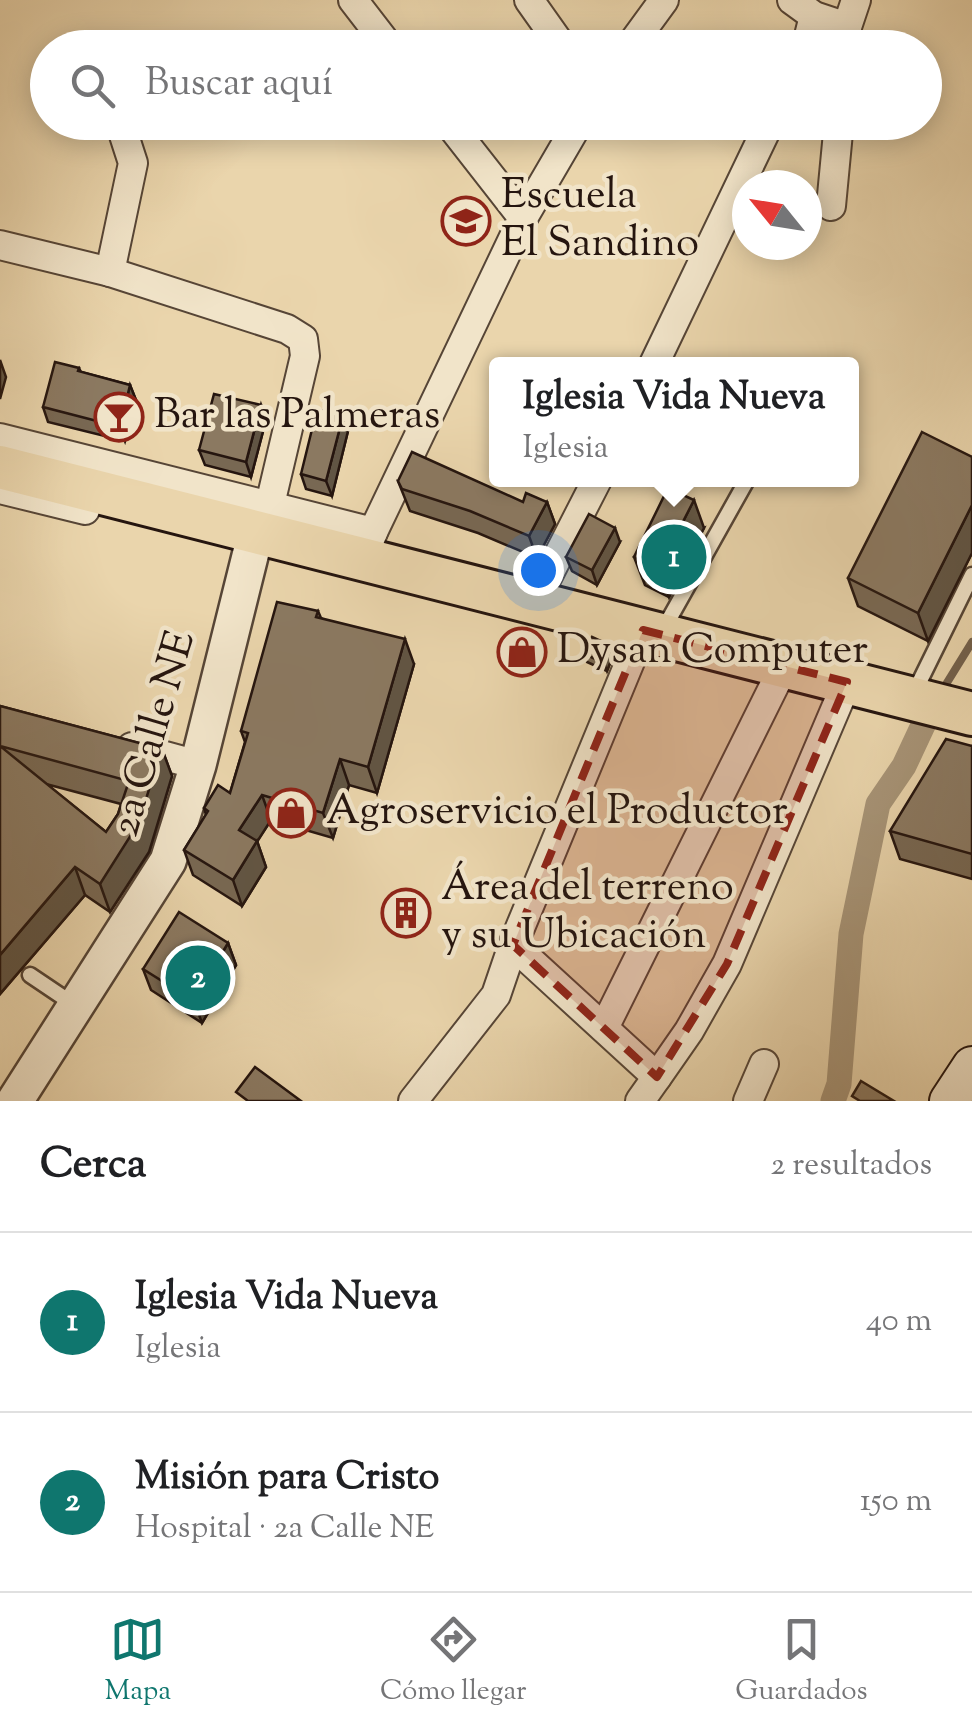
<!DOCTYPE html>
<html lang="es">
<head>
<meta charset="utf-8">
<style>
	:root { --surface:#fff; --page:#f6f6f6; --text:#202124; --muted:#757577; --line:#e0e0e0; --accent:#0f766e }
	body { margin:0; font-family:"Sorts Mill Goudy",serif; background:var(--page); color:var(--text) }
	.compass { position:absolute; left:732px; top:170px; width:90px; height:90px; border-radius:50%; background:var(--surface); box-shadow:0 5px 25px #0003; rotate:300deg }
	.you { position:absolute; left:538px; top:570px; width:35px; height:35px; margin:-25px; border:8px solid #fff; border-radius:50%; background:#1a73e8; box-shadow:0 0 0 15px #1a73e833 }
	.badge { display:grid; place-items:center; width:65px; height:65px; border-radius:50%; background:var(--accent); color:#fff; font-size:32px; font-weight:700 }
	.pin { position:absolute; translate:-50% -50%; border:5px solid #fff; box-shadow:0 2px 10px #0006 }
	.popup { position:absolute; left:489px; top:357px; width:370px; height:130px; box-sizing:border-box; display:grid; place-content:center; border-radius:10px; background:var(--surface); filter:drop-shadow(0 2px 8px #0005); font-size:32px; white-space:nowrap; color:var(--muted) }
	.popup b { font-size:38px; color:var(--text) }
	.popup::after { content:''; position:absolute; left:50%; top:100%; margin-left:-20px; border:20px solid transparent; border-top-color:var(--surface) }
	.list { margin:0; padding:0; list-style:none }
	h2 { display:flex; justify-content:space-between; align-items:center; height:130px; margin:0; padding:0 40px; font-size:42px }
	h2 small { font-size:32px; font-weight:400; color:var(--muted) }
	.list li { display:grid; grid-template-columns:65px 1fr auto; gap:30px; align-items:center; box-sizing:border-box; height:180px; padding:0 40px; border-top:2px solid var(--line) }
	.list b { display:block; font-size:38px; white-space:nowrap }
	.list p { margin:0; font-size:32px; white-space:nowrap; color:var(--muted) }
	.list em { font-size:32px; font-style:normal; color:var(--muted) }
	.icon { flex:none; width:55px; height:55px; fill:none; stroke:currentColor; stroke-width:2; stroke-linecap:round; stroke-linejoin:round }
	.map { position:relative; flex:none; width:972px; height:1101px; overflow:hidden }
	.search { position:absolute; background:var(--surface); box-shadow:0 5px 25px #0003; left:30px; right:30px; top:30px; height:110px; display:flex; align-items:center; gap:25px; box-sizing:border-box; padding:0 35px; border-radius:55px; color:var(--muted); font-size:38px }
	.sheet { height:490px; background:var(--surface) }
	nav { display:flex; justify-content:space-around; align-items:center; box-sizing:border-box; height:140px; border-top:2px solid var(--line); background:var(--surface); font-size:28px; color:var(--muted) }
	nav a { display:grid; justify-items:center; gap:5px }
	nav .on { color:var(--accent) }
	.map>svg:first-child { display:block }
	.lines { fill:none; stroke-linecap:round; stroke-linejoin:round }
	.stream { stroke:#73614d; stroke-width:8 }
	.canal { stroke:#a79477; stroke-width:25 }
	.service-casing { stroke:#564536; stroke-width:19 }
	.minor-casing { stroke:#564536; stroke-width:32 }
	.tertiary-casing { stroke:#564536; stroke-width:40 }
	.secondary-casing { stroke:#25150f; stroke-width:42 }
	.primary-casing { stroke:#25150f; stroke-width:48 }
	.service { stroke:#f1e4c9; stroke-width:14 }
	.minor { stroke:#f1e4c9; stroke-width:28 }
	.tertiary { stroke:#f1e4c9; stroke-width:35 }
	.secondary { stroke:#f1e4c9; stroke-width:38 }
	.primary { stroke:#ead5ac; stroke-width:42 }
	.wall { fill:#786853; stroke:#25150f; stroke-width:2.5; fill-rule:evenodd }
	.shaded-wall { fill:#615544; stroke:#25150f; stroke-width:2.5 }
	.building { fill:#8b7961; stroke:#25150f; stroke-width:2.5; fill-rule:evenodd }
	.marked { fill:#8f2418; fill-opacity:0.2; stroke:#8f2418; stroke-width:8; stroke-dasharray:20 12; stroke-linejoin:round }
	.labels { text-anchor:middle; dominant-baseline:central; stroke-width:9; stroke-linejoin:round; paint-order:stroke }
	.poi-label { font-size:42px; fill:#25150f; stroke:#f1e4c9; text-anchor:start }
	.street-label { font-size:42px; fill:#25150f; stroke:#f1e4c9 }
</style>
</head>
<body>
<div class="map">
<svg width="972" height="1101" viewBox="0 0 972 1101">
	<rect width="100%" height="100%" fill="#ead5ac"/>
	<filter id="stains"><feTurbulence type="fractalNoise" baseFrequency=".002" numOctaves="4"/><feColorMatrix values="0 0 0 0 .2 0 0 0 0 .09 0 0 0 0 .02 0 0 0 .5 -.17"/></filter>
	<radialGradient id="worn" r=".72"><stop offset=".6" stop-color="#630" stop-opacity="0"/><stop offset="1" stop-color="#630" stop-opacity=".3"/></radialGradient>
	<g class="lines">
		<path class="stream" d="M940,694L972,642"/>
		<path class="canal" d="M833,1101L839,1084L851,934L878,804L904,766L933,704"/>
		<g class="service-casing">
			<g id="service">
				<path d="M663,630L747,480"/>
				<path d="M914,693L972,575"/>
				<path d="M30,975L76,1006"/>
			</g>
		</g>
		<g class="minor-casing">
			<g id="minor">
				<path d="M353,0L390,48"/>
				<path d="M529,0L563,48"/>
				<path d="M792,0L814,16L847,27"/>
				<path d="M629,48L664,0"/>
				<path d="M806,48L814,16"/>
				<path d="M845,48L847,27L856,0"/>
				<path d="M448,122L523,218"/>
				<path d="M831,206L839,122"/>
				<path d="M0,245L110,272L287,329L303,339L305,356L263,534"/>
				<path d="M110,272L133,163L122,129"/>
				<path d="M654,364L770,122"/>
				<path d="M0,438L373,532"/>
				<path d="M0,489L85,510"/>
				<path d="M362,559L373,532L523,218L579,122"/>
				<path d="M534,603L597,480"/>
				<path d="M132,747L198,765"/>
				<path d="M513,945L657,1077L640,1101"/>
				<path d="M604,1028L784,666"/>
				<path d="M657,1077L689,1031L727,964L847,682"/>
				<path d="M413,1101L496,995L513,945L643,630"/>
				<path d="M748,1101L764,1064"/>
			</g>
		</g>
		<g class="tertiary-casing">
			<path id="tertiary" d="M15,1101L168,861L198,765L256,532"/>
		</g>
		<g class="secondary-casing">
			<path id="secondary" d="M949,1101L972,1066"/>
		</g>
		<g class="primary-casing">
			<path id="primary" d="M0,467L972,714"/>
		</g>
		<use href="#service" class="service"/>
		<use href="#minor" class="minor"/>
		<use href="#tertiary" class="tertiary"/>
		<use href="#secondary" class="secondary"/>
		<use href="#primary" class="primary"/>
	</g>
	<g class="wall">
		<path d="M79,368L81,372L130,385L136,400L125,441L48,422L43,407Z"/>
		<path d="M266,420L251,477L205,465L199,450Z"/>
		<path d="M348,431L332,496L306,489L301,474Z"/>
		<path d="M972,457V553L928,641L858,606L848,578Z"/>
		<path d="M398,481L523,502H547L555,524L537,558L478,533L410,511Z"/>
		<path d="M704,528L669,597L645,585L634,557Z"/>
		<path d="M620,542L597,585L572,571L566,557Z"/>
		<path d="M318,611L321,618L414,664L377,793L349,785L333,838L271,820L257,841L266,867L242,906L193,875L184,850L206,815L204,808L230,793L245,742L241,731Z"/>
		<path d="M612,646L614,653L607,671L587,662L584,654Z"/>
		<path d="M0,706L162,749L172,776L149,852L110,912L85,895L0,994ZM46,784L121,804L118,814L106,832Z"/>
		<path d="M972,746V879L900,859L890,831Z"/>
		<path d="M228,943L236,965L202,1023L151,990L143,969Z"/>
	</g>
	<g class="shaded-wall">
		<path d="M0,360L6,377L0,399Z"/>
		<path d="M130,385L136,400L125,441L120,427Z"/>
		<path d="M261,405L266,420L251,477L246,462Z"/>
		<path d="M343,416L348,431L332,496L326,481Z"/>
		<path d="M694,500L704,528L669,597L659,569Z"/>
		<path d="M547,502L555,524L537,558L529,536Z"/>
		<path d="M972,505V553L928,641L918,613Z"/>
		<path d="M615,528L620,542L597,585L592,570Z"/>
		<path d="M405,639L414,664L377,793L368,767Z"/>
		<path d="M612,646L614,653L607,671L604,663Z"/>
		<path d="M162,749L172,776L149,852L110,912L100,884Z"/>
		<path d="M340,759L349,785L333,838L323,813Z"/>
		<path d="M262,795L271,820L248,856L239,830Z"/>
		<path d="M257,841L266,867L242,906L233,880Z"/>
		<path d="M75,867L85,895L0,994V955Z"/>
		<path d="M228,943L236,965L202,1023L194,1001Z"/>
	</g>
	<g class="building">
		<path d="M55,362L79,368L78,371L130,385L120,427L43,407Z"/>
		<path d="M214,394L261,405L246,462L199,450Z"/>
		<path d="M317,409L343,416L326,481L301,474Z"/>
		<path d="M922,432L972,457V505L918,613L848,578Z"/>
		<path d="M412,452L523,502L526,493L547,502L529,536L470,511L402,489L398,481Z"/>
		<path d="M668,488L694,500L659,569L634,557Z"/>
		<path d="M589,514L615,528L592,570L566,557Z"/>
		<path d="M277,602L318,611L316,617L405,639L368,767L340,759L323,813L262,795L239,830L257,841L233,880L184,850L208,811L204,808L218,785L230,793L248,733L241,731Z"/>
		<path d="M592,637L612,646L604,663L584,654Z"/>
		<path d="M0,706L162,749L138,824L100,884L75,867L0,955ZM0,746L129,781L118,814L106,832Z"/>
		<path d="M946,739L972,746V854L890,831Z"/>
		<path d="M179,912L228,943L194,1001L143,969Z"/>
		<path d="M255,1067L301,1101H248L236,1092Z"/>
		<path d="M861,1081L894,1101H860L852,1096Z"/>
	</g>
	<path class="marked" d="M643,630L847,682L727,964L657,1077L513,945Z"/>
	<defs>
		<g id="school-ring" transform="scale(2.5)"><circle r="9.5" fill="#f1e4c9" stroke="#8f2418" stroke-width="1.5"/><path d="M0-5L7-2L0 1L-7-2ZM-4 1L0 2.5L4 1V4Q0 6-4 4Z" fill="#8f2418"/></g>
		<g id="bar-ring" transform="scale(2.5)"><circle r="9.5" fill="#f1e4c9" stroke="#8f2418" stroke-width="1.5"/><path d="M-6-5H6L.8 .8V4.5H3.5V6h-7V4.5H-.8V.8Z" fill="#8f2418"/></g>
		<g id="shop-ring" transform="scale(2.5)"><circle r="9.5" fill="#f1e4c9" stroke="#8f2418" stroke-width="1.5"/><path d="M-5-2.5h2.3a2.7 3.5 0 0 1 5.4 0H5L5.5 6h-11ZM-1.5-2.5h3a1.5 2.3 0 0 0-3 0Z" fill="#8f2418"/></g>
		<g id="building-ring" transform="scale(2.5)"><circle r="9.5" fill="#f1e4c9" stroke="#8f2418" stroke-width="1.5"/><path d="M-4-6H4V6H1V3H-1V6H-4ZM-2.5-4.3h1.7v1.8h-1.7ZM.8-4.3h1.7v1.8H.8ZM-2.5-1h1.7V.8h-1.7ZM.8-1h1.7V.8H.8Z" fill="#8f2418"/></g>
	</defs>
	<g fill-rule="evenodd">
		<use href="#school-ring" x="466" y="221"/>
		<use href="#bar-ring" x="119" y="417"/>
		<use href="#shop-ring" x="522" y="652"/>
		<use href="#shop-ring" x="291" y="813"/>
		<use href="#building-ring" x="406" y="913"/>
	</g>
	<g class="labels">
		<g class="poi-label">
			<text x="501" y="197">Escuela<tspan x="501" dy="48">El Sandino</tspan></text>
			<text x="154" y="417">Bar las Palmeras</text>
			<text x="557" y="652">Dysan Computer</text>
			<text x="326" y="813">Agroservicio el Productor</text>
			<text x="441" y="889">Área del terreno<tspan x="441" dy="48">y su Ubicación</tspan></text>
		</g>
		<g class="street-label">
			<text transform="translate(155 734) rotate(-74)">2a Calle NE</text>
		</g>
	</g>
	<rect width="100%" height="100%" filter="url(#stains)"/>
	<rect width="100%" height="100%" fill="url(#worn)"/>
</svg>
<svg class="compass" viewBox="-18 -18 36 36"><path d="M0-13l5 13h-10z" fill="#e53935"/><path d="M0 13l5-13h-10z" fill="#757577"/></svg>
<div class="you"></div>
<div class="pin badge" style="left:674px;top:557px">1</div>
<div class="popup"><b>Iglesia Vida Nueva</b>Iglesia</div>
<div class="pin badge" style="left:198px;top:978px">2</div>
<div class="search"><svg class="icon" aria-label="search" viewBox="0 0 24 24"><circle cx="10" cy="10" r="6"/><path d="M15 15l6 6"/></svg>Buscar aquí</div>
</div>
<section class="sheet">
<h2>Cerca<small>2 resultados</small></h2>
<ul class="list">
<li><span class="badge">1</span><div><b>Iglesia Vida Nueva</b><p>Iglesia</p></div><em>40 m</em></li>
<li><span class="badge">2</span><div><b>Misión para Cristo</b><p>Hospital · 2a Calle NE</p></div><em>150 m</em></li>
</ul>
</section>
<nav>
<a class="on"><svg class="icon" aria-label="map" viewBox="0 0 24 24"><path d="M3 6l6-2 6 2 6-2v14l-6 2-6-2-6 2zM9 4v14M15 6v14"/></svg>Mapa</a>
<a><svg class="icon" aria-label="directions" viewBox="0 0 24 24"><path d="M12 3l9 9-9 9-9-9zM9 14v-3h6M13 9l2 2-2 2"/></svg>Cómo llegar</a>
<a><svg class="icon" aria-label="saved" viewBox="0 0 24 24"><path d="M7 4h10v16l-5-4-5 4z"/></svg>Guardados</a>
</nav>
</body>
</html>
